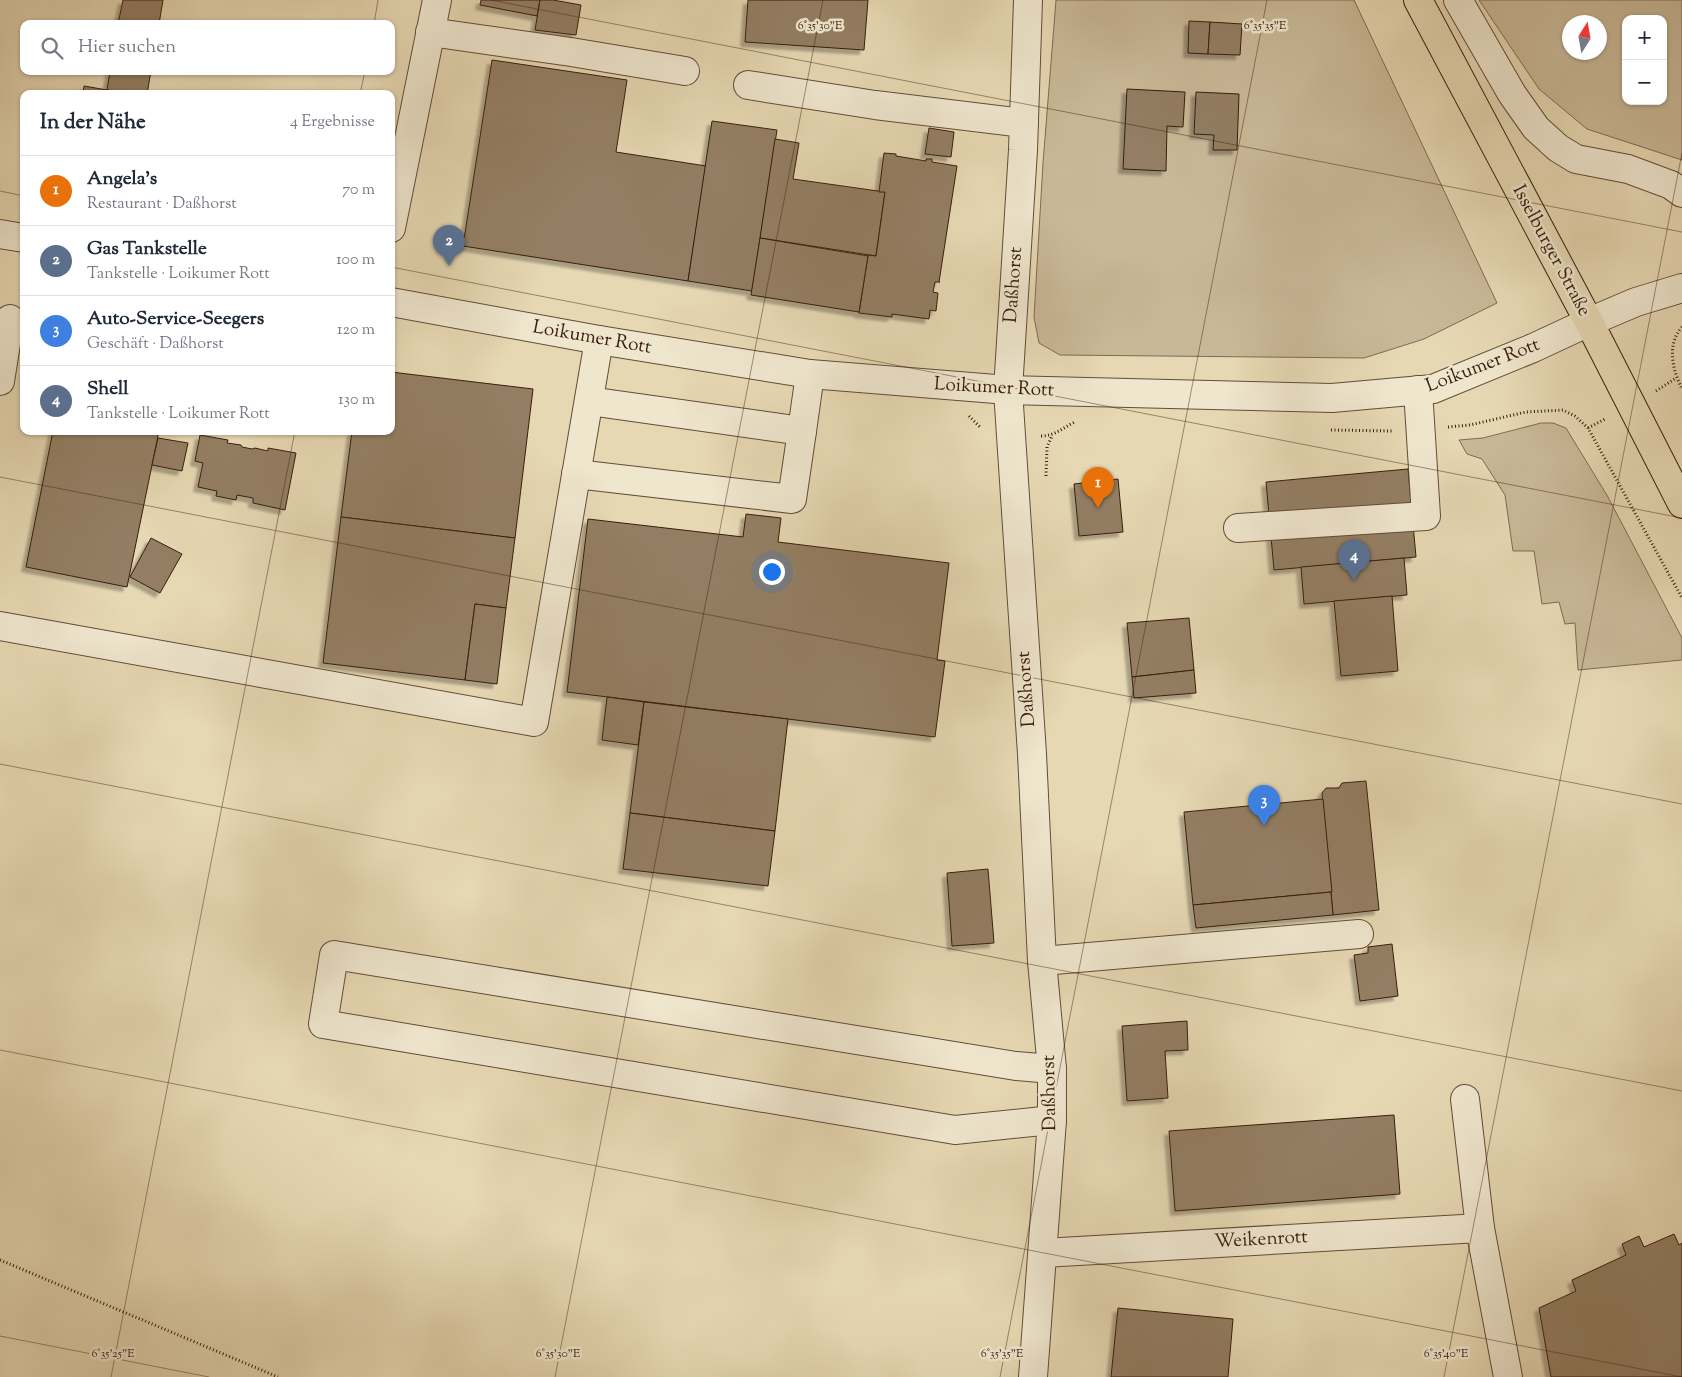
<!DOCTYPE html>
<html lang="de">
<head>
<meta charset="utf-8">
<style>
	:root { --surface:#fff; --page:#f2f2f3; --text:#1f2937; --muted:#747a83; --line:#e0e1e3; --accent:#8f2418 }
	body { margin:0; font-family:"Sorts Mill Goudy",serif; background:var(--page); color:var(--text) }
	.controls { position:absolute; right:15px; top:15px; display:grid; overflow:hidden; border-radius:10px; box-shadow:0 1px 4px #0004 }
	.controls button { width:45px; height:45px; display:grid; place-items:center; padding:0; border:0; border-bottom:1px solid var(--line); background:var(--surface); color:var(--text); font:25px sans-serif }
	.compass { position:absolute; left:1562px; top:15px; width:45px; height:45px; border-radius:50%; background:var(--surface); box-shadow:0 1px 4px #0004; rotate:11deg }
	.you { position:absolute; left:771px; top:571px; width:18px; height:18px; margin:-12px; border:4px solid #fff; border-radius:50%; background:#1a73e8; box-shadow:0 0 0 8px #1a73e833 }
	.badge { display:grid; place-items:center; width:32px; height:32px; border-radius:50%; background:var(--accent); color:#fff; font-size:16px; font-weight:700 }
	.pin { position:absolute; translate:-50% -41px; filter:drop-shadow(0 1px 2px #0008) }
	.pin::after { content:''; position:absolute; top:26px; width:18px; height:15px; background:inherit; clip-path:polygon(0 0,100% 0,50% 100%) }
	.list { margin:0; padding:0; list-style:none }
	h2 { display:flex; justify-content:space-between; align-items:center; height:65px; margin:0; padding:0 20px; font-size:21px }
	h2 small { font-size:16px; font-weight:400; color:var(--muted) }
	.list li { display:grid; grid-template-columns:32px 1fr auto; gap:15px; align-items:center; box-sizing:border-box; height:70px; padding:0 20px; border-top:1px solid var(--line) }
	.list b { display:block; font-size:19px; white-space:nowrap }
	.list p { margin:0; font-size:16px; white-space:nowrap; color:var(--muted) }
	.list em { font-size:16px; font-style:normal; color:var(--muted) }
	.icon { flex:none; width:28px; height:28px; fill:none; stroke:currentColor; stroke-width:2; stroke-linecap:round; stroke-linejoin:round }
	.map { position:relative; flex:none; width:1682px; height:1377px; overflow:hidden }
	.search { position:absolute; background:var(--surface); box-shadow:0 1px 4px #0004; left:20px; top:20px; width:375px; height:55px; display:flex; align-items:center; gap:12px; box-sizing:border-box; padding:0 18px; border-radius:10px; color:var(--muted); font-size:19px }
	.panel { position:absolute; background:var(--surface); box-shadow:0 1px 4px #0004; left:20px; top:90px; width:375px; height:345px; border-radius:10px }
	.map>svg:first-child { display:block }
	.green { fill:#c9b897; stroke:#816a52; fill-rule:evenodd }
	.building { fill:#937e64; stroke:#391d0e; filter:url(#shadow) }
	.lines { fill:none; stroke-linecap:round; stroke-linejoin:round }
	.minor-casing { stroke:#644c37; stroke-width:30 }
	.major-casing { stroke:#391d0e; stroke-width:30 }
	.path { stroke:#391d0e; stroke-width:3; stroke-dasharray:1 2.5; stroke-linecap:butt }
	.minor { stroke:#efe6ce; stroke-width:28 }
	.major { stroke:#e6d8b3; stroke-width:28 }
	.ticks { fill:none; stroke:#391d0e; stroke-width:1; stroke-opacity:0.45 }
	.labels { text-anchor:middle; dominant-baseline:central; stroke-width:5; stroke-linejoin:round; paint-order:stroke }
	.street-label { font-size:19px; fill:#391d0e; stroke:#efe6ce }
	.ticks-label { font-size:12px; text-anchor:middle; fill:#391d0e; stroke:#efe6ce; stroke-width:5; stroke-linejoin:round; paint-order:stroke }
</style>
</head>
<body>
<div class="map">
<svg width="1682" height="1377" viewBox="0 0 1682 1377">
	<defs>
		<filter id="shadow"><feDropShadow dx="-4.5" dy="4.5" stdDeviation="1" flood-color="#0004"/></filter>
	</defs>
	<rect width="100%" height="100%" fill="#e6d8b3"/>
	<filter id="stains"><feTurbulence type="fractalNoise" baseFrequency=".004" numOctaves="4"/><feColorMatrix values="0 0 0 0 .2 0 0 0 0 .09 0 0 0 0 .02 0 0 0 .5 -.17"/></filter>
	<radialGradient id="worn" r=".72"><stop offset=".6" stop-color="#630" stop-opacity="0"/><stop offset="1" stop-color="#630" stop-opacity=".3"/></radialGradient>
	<g class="green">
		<path d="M1056,0H1354L1497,303L1424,339L1364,358L1060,355L1039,343L1034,317L1043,163Z"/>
		<path d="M1479,0H1682V160L1587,129L1539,89ZM1626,19H1663V101H1626ZM1600,22V52H1570V22Z"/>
		<path d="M1541,423H1553L1566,428L1608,497L1682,638V660L1578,670L1575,623L1565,624L1559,602L1542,604L1534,551H1513L1505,495L1482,459L1467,454L1459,440L1483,438Z"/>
	</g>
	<g class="building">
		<path d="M123,0H163L159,24H118Z"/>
		<path d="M481,0H540L537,16L480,5Z"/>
		<path d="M540,0H553L581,5L576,35L535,30Z"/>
		<path d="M748,0H868L864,50L745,42Z"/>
		<path d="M1189,21L1210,22L1208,54L1188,53Z"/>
		<path d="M1210,22L1242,24L1240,55L1208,54Z"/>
		<path d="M492,60L627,80L616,152L706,166L688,281L463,246Z"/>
		<path d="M110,71H151L147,94H128L107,90Z"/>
		<path d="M84,86L107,90L128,94H83Z"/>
		<path d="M1127,89L1185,92L1183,127L1167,126L1166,171L1123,169Z"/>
		<path d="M1196,92L1239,94L1237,150H1213L1214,135L1194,134Z"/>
		<path d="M712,121L777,130L752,291L688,281Z"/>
		<path d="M929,128L954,132L951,157L925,154Z"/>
		<path d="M775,139L799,143L793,179L885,192L876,256L760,238Z"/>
		<path d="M884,153L896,154V156L926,161V159H932V162L957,166L939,282H940H935L933,292L938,293L936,311L930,310L929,319L892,314V317L859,313L868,255L876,256L885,192H879Z"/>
		<path d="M760,238L868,256L859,312L751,295Z"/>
		<path d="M391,372L533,389L515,538L341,517L352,431H391Z"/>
		<path d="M53,431H159L127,587L26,567Z"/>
		<path d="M200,435L228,440L227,443L241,445L242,447L252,449L255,448L268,451V448L296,453L285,510L253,503V498L237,495L236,500L216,496L217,491L198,487L203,463L195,461Z"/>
		<path d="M158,438L188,443L182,471L152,465Z"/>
		<path d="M1408,469L1416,557L1274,570L1266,482Z"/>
		<path d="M1118,479L1123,532L1079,536L1074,484Z"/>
		<path d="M746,514L781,518L778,542L949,563L937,660L945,661L935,737L567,692L588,519L743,537Z"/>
		<path d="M341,517L515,538L506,608L475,604L465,680L323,663Z"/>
		<path d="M151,538L182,554L160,593L130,577Z"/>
		<path d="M1404,558L1407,595L1304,604L1301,567Z"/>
		<path d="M1392,596L1398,671L1341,676L1334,601Z"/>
		<path d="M475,604L506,608L497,684L465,680Z"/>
		<path d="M1189,618L1194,670L1132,677L1127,623Z"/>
		<path d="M1194,670L1196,693L1134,698L1132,677Z"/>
		<path d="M607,697L644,702L638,745L602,740Z"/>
		<path d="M644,702L788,719L775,831L630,813Z"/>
		<path d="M1366,781L1379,910L1333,915L1322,793L1326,788H1339L1342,783Z"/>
		<path d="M1323,799L1332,892L1193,905L1184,812Z"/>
		<path d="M630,813L775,831L768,886L623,869Z"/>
		<path d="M988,869L994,943L952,946L947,873Z"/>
		<path d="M1331,892L1333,915L1196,928L1193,905Z"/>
		<path d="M1392,944L1398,996L1360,1001L1354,955L1368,953V947Z"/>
		<path d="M1187,1021L1188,1050L1165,1051L1168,1098L1127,1101L1122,1026Z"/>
		<path d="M1394,1115L1400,1194L1175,1211L1169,1131Z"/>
		<path d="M1674,1234L1679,1245L1682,1243V1377H1551L1539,1308L1576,1291L1572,1280L1626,1255L1622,1244L1639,1236L1644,1247Z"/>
		<path d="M1118,1308L1233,1319L1228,1377H1111Z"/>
	</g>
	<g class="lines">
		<g class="minor-casing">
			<g id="minor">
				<path d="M1028,0L1023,150L1008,390L1032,754L1042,961L1052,1069V1120L1033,1377"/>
				<path d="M1458,0L1512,94L1536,128L1558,148L1576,159L1628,169L1671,185L1682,193"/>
				<path d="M430,32L571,52L685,71"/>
				<path d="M748,85L875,105L1024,123"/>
				<path d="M391,228L437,0"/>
				<path d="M0,234L24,238"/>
				<path d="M391,302L599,340L810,374L1008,390L1332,398L1433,389L1533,348L1589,322L1636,302L1682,288"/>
				<path d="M0,381L10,319"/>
				<path d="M589,401L802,431L810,374"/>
				<path d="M576,474L792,499L802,431"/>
				<path d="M1238,528L1426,516L1418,390"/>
				<path d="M0,626L534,722L599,340"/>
				<path d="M1042,961L1359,934"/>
				<path d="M1052,1069L1016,1066L334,955L323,1024L955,1130L1052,1120"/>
				<path d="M1465,1099L1480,1228L1508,1377"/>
				<path d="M1043,1253L1480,1228"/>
			</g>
		</g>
		<g class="major-casing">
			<path id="major" d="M1418,0L1589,322L1682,504"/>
		</g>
		<g class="path">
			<path d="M1682,327C1666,345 1673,371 1682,389"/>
			<path d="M1656,391L1676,378"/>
			<path d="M969,416L981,428"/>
			<path d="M1448,427L1470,425L1526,412L1563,410L1575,416L1588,428L1682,598"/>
			<path d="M1588,428L1605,419"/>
			<path d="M1331,430L1392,431"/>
			<path d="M1041,436C1055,436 1062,428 1075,422"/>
			<path d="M1046,476L1047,447L1052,436"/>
			<path d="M0,1260L278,1377"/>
		</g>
		<use href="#minor" class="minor"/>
		<use href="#major" class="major"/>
	</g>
	<path class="ticks" d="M491,0L1682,232M374,24L378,0M360,94L365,71M0,191L24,196M391,267L1682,518M0,477L1682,804M0,764L1682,1091M0,1050L1682,1377M0,1336L209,1377M111,1377L295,431M555,1377L823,0M1000,1377L1267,0M1444,1377L1682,153"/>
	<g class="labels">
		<g class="street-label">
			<text transform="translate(1551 251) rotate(62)">Isselburger Straße</text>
			<text transform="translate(1014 285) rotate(-86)">Daßhorst</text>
			<text transform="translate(592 338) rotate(10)">Loikumer Rott</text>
			<text transform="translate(1483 366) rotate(-21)">Loikumer Rott</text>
			<text transform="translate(994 388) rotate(3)">Loikumer Rott</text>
			<text transform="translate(1027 689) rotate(-94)">Daßhorst</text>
			<text transform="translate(1050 1093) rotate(-91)">Daßhorst</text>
			<text transform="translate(1261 1240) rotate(-3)">Weikenrott</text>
		</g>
	</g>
	<g class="ticks-label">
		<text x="820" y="29">6°35'30"E</text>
		<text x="1265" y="29">6°35'35"E</text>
		<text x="113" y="1357">6°35'25"E</text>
		<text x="558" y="1357">6°35'30"E</text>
		<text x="1002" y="1357">6°35'35"E</text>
		<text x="1446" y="1357">6°35'40"E</text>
	</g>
	<rect width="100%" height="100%" filter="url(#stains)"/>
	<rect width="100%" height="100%" fill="url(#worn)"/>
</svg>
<div class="controls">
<button>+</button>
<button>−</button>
</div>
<svg class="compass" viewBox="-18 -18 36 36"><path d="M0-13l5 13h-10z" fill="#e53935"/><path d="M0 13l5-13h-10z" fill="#747a83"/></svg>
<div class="you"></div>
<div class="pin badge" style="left:1098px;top:508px;background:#e8710a">1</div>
<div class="pin badge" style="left:449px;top:266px;background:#5c6f8a">2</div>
<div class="pin badge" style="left:1264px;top:826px;background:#3f7fe0">3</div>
<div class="pin badge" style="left:1354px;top:581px;background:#5c6f8a">4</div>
<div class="search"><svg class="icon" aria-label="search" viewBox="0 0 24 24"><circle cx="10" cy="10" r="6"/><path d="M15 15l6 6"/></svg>Hier suchen</div>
<section class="panel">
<h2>In der Nähe<small>4 Ergebnisse</small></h2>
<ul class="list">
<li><span class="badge" style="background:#e8710a">1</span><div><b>Angela's</b><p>Restaurant · Daßhorst</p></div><em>70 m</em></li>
<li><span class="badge" style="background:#5c6f8a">2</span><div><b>Gas Tankstelle</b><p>Tankstelle · Loikumer Rott</p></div><em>100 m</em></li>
<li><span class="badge" style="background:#3f7fe0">3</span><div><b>Auto-Service-Seegers</b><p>Geschäft · Daßhorst</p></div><em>120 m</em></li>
<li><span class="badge" style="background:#5c6f8a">4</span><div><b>Shell</b><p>Tankstelle · Loikumer Rott</p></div><em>130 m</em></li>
</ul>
</section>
</div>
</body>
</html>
